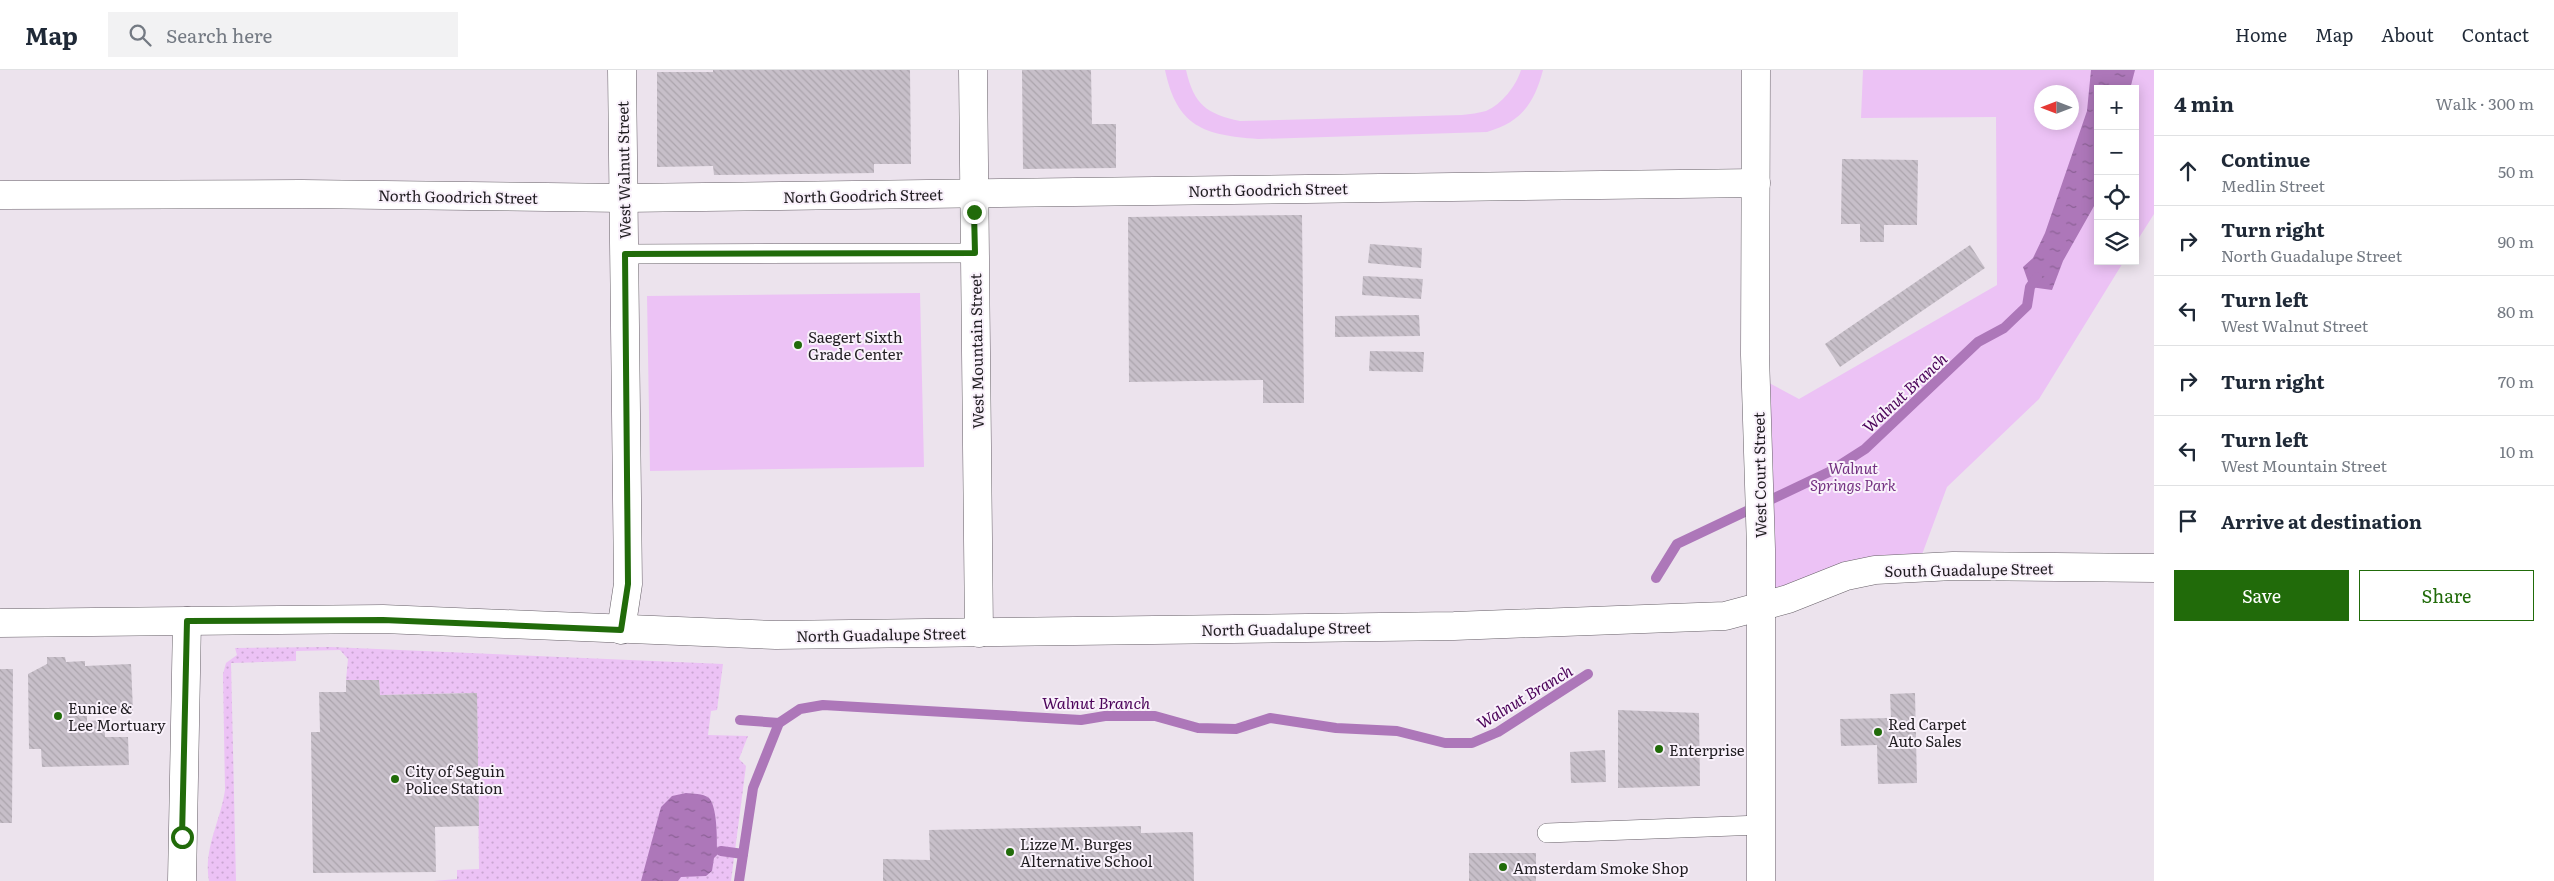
<!DOCTYPE html>
<html lang="en">
<head>
<meta charset="utf-8">
<style>
	:root { --surface:#fff; --page:#f2f2f3; --text:#1f2937; --muted:#747a83; --line:#e0e1e3; --accent:#216b0a }
	body { margin:0; font-family:Literata,serif; background:var(--page); color:var(--text) }
	.controls { position:absolute; right:15px; top:15px; display:grid; overflow:hidden; border-radius:0px; box-shadow:0 2px 12px #0003 }
	.controls button { width:45px; height:45px; display:grid; place-items:center; padding:0; border:0; border-bottom:1px solid var(--line); background:var(--surface); color:var(--text); font:25px sans-serif }
	.compass { position:absolute; left:2034px; top:15px; width:45px; height:45px; border-radius:50%; background:var(--surface); box-shadow:0 2px 12px #0003; rotate:270deg }
	.stop { position:absolute; width:15px; height:15px; margin:-11px; border:4px solid #216b0a; border-radius:50%; background:#fff }
	.stop.end { background:#216b0a; border-color:#fff; box-shadow:0 1px 5px #0008 }
	.list { margin:0; padding:0; list-style:none }
	h2 { display:flex; justify-content:space-between; align-items:center; height:65px; margin:0; padding:0 20px; font-size:21px }
	h2 small { font-size:16px; font-weight:400; color:var(--muted) }
	.list li { display:grid; grid-template-columns:32px 1fr auto; gap:15px; align-items:center; box-sizing:border-box; height:70px; padding:0 20px; border-top:1px solid var(--line) }
	.list b { display:block; font-size:19px; white-space:nowrap }
	.list p { margin:0; font-size:16px; white-space:nowrap; color:var(--muted) }
	.list em { font-size:16px; font-style:normal; color:var(--muted) }
	.actions { display:flex; gap:10px; padding:15px 20px }
	.actions a { flex:1; padding:11px 0; border:1px solid var(--accent); border-radius:0px; text-align:center; font-size:18px; color:var(--accent) }
	.actions .main { background:var(--accent); color:#fff }
	.icon { flex:none; width:28px; height:28px; fill:none; stroke:currentColor; stroke-width:2; stroke-linecap:round; stroke-linejoin:round }
	.map { position:relative; flex:none; width:2154px; height:811px; overflow:hidden }
	header { display:flex; align-items:center; gap:30px; box-sizing:border-box; height:70px; padding:0 25px; background:var(--surface); border-bottom:1px solid var(--line) }
	header strong { font-size:24px }
	nav { display:flex; gap:28px; margin-inline-start:auto; font-size:18px }
	.search { width:350px; height:45px; background:var(--page); display:flex; align-items:center; gap:12px; box-sizing:border-box; padding:0 18px; border-radius:0px; color:var(--muted); font-size:19px }
	main { display:flex }
	aside { flex:1; background:var(--surface) }
	.map>svg:first-child { display:block }
	.grass { fill:url(#grass-dots) }
	.green { fill:#ecc2f5; fill-rule:evenodd }
	.water { fill:url(#water-ripples) }
	.lines { fill:none; stroke-linecap:round; stroke-linejoin:round }
	.stream { stroke:#ad77b9; stroke-width:10 }
	.building { fill:url(#building-back-hatch) }
	.service-casing { stroke:#676068; stroke-width:20 }
	.minor-casing { stroke:#676068; stroke-width:29 }
	.tertiary-casing { stroke:#676068; stroke-width:29 }
	.primary-casing { stroke:#676068; stroke-width:29 }
	.service { stroke:#fff; stroke-width:19 }
	.minor { stroke:#fff; stroke-width:28 }
	.tertiary { stroke:#fff; stroke-width:28 }
	.primary { stroke:#fff; stroke-width:28 }
	.route { stroke:#216b0a; stroke-width:6 }
	.poi-dot { fill:#216b0a; stroke:#f9f1fb; stroke-width:2 }
	.labels { text-anchor:middle; dominant-baseline:central; stroke-width:4; stroke-linejoin:round; paint-order:stroke }
	.street-label { font-size:15px; fill:#201d21; stroke:#f9f1fb }
	.poi-label { font-size:15px; fill:#201d21; stroke:#f9f1fb; text-anchor:start }
	.park-label { font-size:15px; font-style:italic; fill:#743282; stroke:#f9f1fb }
	.water-label { font-size:16px; font-style:italic; fill:#4c045a; stroke:#f9f1fb }
</style>
</head>
<body>
<header>
<strong>Map</strong>
<div class="search"><svg class="icon" aria-label="search" viewBox="0 0 24 24"><circle cx="10" cy="10" r="6"/><path d="M15 15l6 6"/></svg>Search here</div>
<nav><a>Home</a><a>Map</a><a>About</a><a>Contact</a></nav>
</header>
<main>
<div class="map">
<svg width="2154" height="811" viewBox="0 0 2154 811">
	<defs>
		<pattern id="grass-dots" width="8" height="8" patternUnits="userSpaceOnUse" patternTransform="scale(1.25)"><rect width="8" height="8" fill="#ecc2f5"/><path d="M2 2h.1M6 6h.1" fill="none" stroke="#caa6d2" stroke-width="1.8" stroke-linecap="round"/></pattern>
		<pattern id="water-ripples" width="26" height="14" patternUnits="userSpaceOnUse" patternTransform="scale(1.25)"><rect width="26" height="14" fill="#ad77b9"/><path d="M2 4q2-2 4 0t4 0M15 11q2-2 4 0t4 0" fill="none" stroke="#8c6196"/></pattern>
		<pattern id="building-back-hatch" width="6" height="6" patternUnits="userSpaceOnUse" patternTransform="scale(1.25)"><rect width="6" height="6" fill="#c7bfc9"/><path d="M-1 5l2 2M0 0l6 6M5-1l2 2" fill="none" stroke="#aba4ac"/></pattern>
	</defs>
	<rect width="100%" height="100%" fill="#ece3ed"/>
	<path class="grass" d="M331,577L723,594L717,640L711,641L708,665L748,666L739,689L746,696L731,811H433L457,809V800L479,799L477,623L380,625L379,610H346L348,589L340,580L296,581V591L231,593L236,811H209C203,779 221,750 225,720L223,604L226,593L237,585L235,578Z"/>
	<g class="green">
		<path d="M1165,0H1186C1194,35 1207,44 1240,51L1462,45C1470,44 1479,43 1486,41C1502,34 1516,16 1521,0H1543C1534,34 1521,52 1487,62L1258,69C1204,65 1177,57 1165,0Z"/>
		<path d="M1863,0H2154V144L2135,174V19H2098V191H2124L2039,329L1947,417L1917,498L1761,538L1758,307L1799,329L1997,215L1996,47L1861,48ZM2042,22H2072V52H2042Z"/>
		<path d="M920,223L924,397L650,401L647,226Z"/>
	</g>
	<g class="water">
		<path d="M2091,0H2135L2130,19H2098V129L2063,191L2052,220L2030,217L2023,197L2033,188L2045,163L2087,41Z"/>
		<path d="M686,723C692,724 703,723 709,728C717,736 717,767 717,778L721,781L714,788L712,801L706,806L681,807L678,811H641L661,737L672,726Z"/>
	</g>
	<g class="lines">
		<g class="stream">
			<path d="M1656,508L1677,474L1829,402L1865,379L1978,272L2004,258L2027,236L2030,217L2037,207"/>
			<path d="M740,650L779,653"/>
			<path d="M721,781L743,784"/>
			<path d="M739,811L753,718L779,653L800,639L823,635L1081,650L1105,646H1155L1198,658L1236,659L1270,648L1336,658L1397,661L1445,673H1472L1498,662L1588,604"/>
		</g>
	</g>
	<g class="building">
		<path d="M713,0H910L911,94H874V103L714,105L713,96L657,97V2H713Z"/>
		<path d="M1022,0H1091L1092,54H1116V98L1023,99Z"/>
		<path d="M1842,89L1918,90L1917,155H1884V172H1860V154H1841Z"/>
		<path d="M1302,145L1304,333H1263V310L1129,312L1128,147Z"/>
		<path d="M1370,174L1422,178L1421,198L1368,193Z"/>
		<path d="M1970,175L1985,198L1840,297L1825,274Z"/>
		<path d="M1363,206L1423,209L1421,229L1362,225Z"/>
		<path d="M1419,245L1420,266L1335,267V246Z"/>
		<path d="M1370,281L1424,282L1423,302L1369,301Z"/>
		<path d="M47,587H65L66,592L85,591V596L131,594L133,641L87,640V651L105,650V667H128L129,695L42,697L41,679H29L28,604L47,594Z"/>
		<path d="M0,599H13L12,753H0Z"/>
		<path d="M346,610H379L380,625L477,623L479,756L435,757L436,802L313,803L311,662H320L319,622H346Z"/>
		<path d="M1915,623L1917,713L1878,714L1877,675L1841,676L1840,649L1891,648L1890,624Z"/>
		<path d="M1618,640L1699,643L1700,716L1618,718Z"/>
		<path d="M1605,680L1606,712L1571,713L1570,682Z"/>
		<path d="M1141,756V763L1193,762L1194,811H883V789L930,790L929,760Z"/>
		<rect x="1469" y="783" width="67" height="28"/>
	</g>
	<g class="lines">
		<g class="service-casing">
			<g id="service">
				<path d="M625,184L975,183"/>
				<path d="M1547,763L1761,755"/>
			</g>
		</g>
		<g class="minor-casing">
			<g id="minor">
				<path d="M0,125L302,124L624,128L1756,113"/>
				<path d="M621,560L628,514L622,0"/>
				<path d="M182,811L187,551"/>
			</g>
		</g>
		<g class="tertiary-casing">
			<g id="tertiary">
				<path d="M973,0L979,563"/>
				<path d="M0,553L383,549L776,565L1454,556L1725,546L1788,529L1846,506L1875,500L1953,496L2154,498"/>
			</g>
		</g>
		<g class="primary-casing">
			<path id="primary" d="M1756,0L1755,285L1761,479V811"/>
		</g>
		<use href="#service" class="service"/>
		<use href="#minor" class="minor"/>
		<use href="#tertiary" class="tertiary"/>
		<use href="#primary" class="primary"/>
	</g>
	<g class="lines">
		<path class="route" d="M182,767L187,551L383,550L621,560L628,514L625,184L975,183L974,142"/>
	</g>
	<g class="poi-dot">
		<circle cx="798" cy="275" r="5"/>
		<circle cx="58" cy="646" r="5"/>
		<circle cx="1878" cy="662" r="5"/>
		<circle cx="1659" cy="679" r="5"/>
		<circle cx="395" cy="709" r="5"/>
		<circle cx="1010" cy="782" r="5"/>
		<circle cx="1503" cy="797" r="5"/>
	</g>
	<g class="labels">
		<g class="street-label">
			<text transform="translate(623 100) rotate(-91)">West Walnut Street</text>
			<text transform="translate(1268 119) rotate(-1)">North Goodrich Street</text>
			<text transform="translate(863 125) rotate(-1)">North Goodrich Street</text>
			<text transform="translate(458 126) rotate(1)">North Goodrich Street</text>
			<text transform="translate(976 281) rotate(-91)">West Mountain Street</text>
			<text transform="translate(1759 405) rotate(-91)">West Court Street</text>
			<text transform="translate(1969 499) rotate(-1)">South Guadalupe Street</text>
			<text transform="translate(1286 558) rotate(-1)">North Guadalupe Street</text>
			<text transform="translate(881 564) rotate(-1)">North Guadalupe Street</text>
		</g>
		<g class="poi-label">
			<text x="808" y="266">Saegert Sixth<tspan x="808" dy="17">Grade Center</tspan></text>
			<text x="68" y="637">Eunice &amp;<tspan x="68" dy="17">Lee Mortuary</tspan></text>
			<text x="1888" y="653">Red Carpet<tspan x="1888" dy="17">Auto Sales</tspan></text>
			<text x="1669" y="679">Enterprise</text>
			<text x="405" y="700">City of Seguin<tspan x="405" dy="17">Police Station</tspan></text>
			<text x="1020" y="773">Lizze M. Burges<tspan x="1020" dy="17">Alternative School</tspan></text>
			<text x="1513" y="797">Amsterdam Smoke Shop</text>
		</g>
		<g class="park-label">
			<text x="1853" y="397">Walnut<tspan x="1853" dy="17">Springs Park</tspan></text>
		</g>
		<g class="water-label">
			<text transform="translate(1904 322) rotate(-43)">Walnut Branch</text>
			<text transform="translate(1524 626) rotate(-31)">Walnut Branch</text>
			<text x="1096" y="632">Walnut Branch</text>
		</g>
	</g>
</svg>
<div class="controls">
<button>+</button>
<button>−</button>
<button><svg class="icon" aria-label="locate" viewBox="0 0 24 24"><circle cx="12" cy="12" r="6"/><path d="M12 2v4M12 18v4M2 12h4M18 12h4"/></svg></button>
<button><svg class="icon" aria-label="layers" viewBox="0 0 24 24"><path d="M12 4l9 5-9 5-9-5zM3 14l9 5 9-5"/></svg></button>
</div>
<svg class="compass" viewBox="-18 -18 36 36"><path d="M0-13l5 13h-10z" fill="#e53935"/><path d="M0 13l5-13h-10z" fill="#747a83"/></svg>
<div class="stop" style="left:182px;top:767px"></div>
<div class="stop end" style="left:974px;top:142px"></div>
</div>
<aside>
<h2>4 min<small>Walk · 300 m</small></h2>
<ul class="list">
<li><svg class="icon" aria-label="ahead" viewBox="0 0 24 24"><path d="M12 20V5M6 11l6-6 6 6"/></svg><div><b>Continue</b><p>Medlin Street</p></div><em>50 m</em></li>
<li><svg class="icon" aria-label="right" viewBox="0 0 24 24"><path d="M7 20v-9h11M14 6l5 5-5 5"/></svg><div><b>Turn right</b><p>North Guadalupe Street</p></div><em>90 m</em></li>
<li><svg class="icon" aria-label="left" viewBox="0 0 24 24"><path d="M17 20v-9H6M10 6l-5 5 5 5"/></svg><div><b>Turn left</b><p>West Walnut Street</p></div><em>80 m</em></li>
<li><svg class="icon" aria-label="right" viewBox="0 0 24 24"><path d="M7 20v-9h11M14 6l5 5-5 5"/></svg><div><b>Turn right</b></div><em>70 m</em></li>
<li><svg class="icon" aria-label="left" viewBox="0 0 24 24"><path d="M17 20v-9H6M10 6l-5 5 5 5"/></svg><div><b>Turn left</b><p>West Mountain Street</p></div><em>10 m</em></li>
<li><svg class="icon" aria-label="arrive" viewBox="0 0 24 24"><path d="M6 21V4h12l-3 4 3 4H6"/></svg><div><b>Arrive at destination</b></div></li>
</ul>
<div class="actions"><a class="main">Save</a><a>Share</a></div>
</aside>
</main>
</body>
</html>
